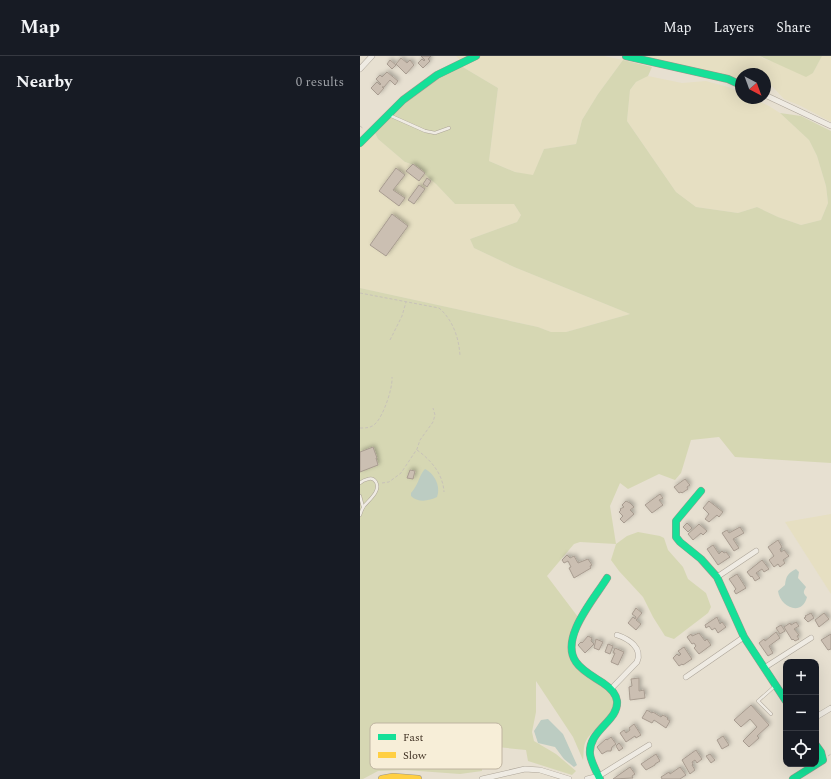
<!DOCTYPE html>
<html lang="en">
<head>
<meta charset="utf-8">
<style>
	:root { --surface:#171b24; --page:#242831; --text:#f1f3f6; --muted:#9ea1a6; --line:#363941 }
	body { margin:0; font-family:Spectral,serif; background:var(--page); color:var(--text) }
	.controls { position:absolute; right:12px; bottom:12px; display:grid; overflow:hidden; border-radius:8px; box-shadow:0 4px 16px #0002 }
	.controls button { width:36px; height:36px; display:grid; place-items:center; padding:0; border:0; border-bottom:1px solid var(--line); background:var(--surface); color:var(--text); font:20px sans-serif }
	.compass { position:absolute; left:375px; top:12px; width:36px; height:36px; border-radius:50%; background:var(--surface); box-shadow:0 4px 16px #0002; rotate:139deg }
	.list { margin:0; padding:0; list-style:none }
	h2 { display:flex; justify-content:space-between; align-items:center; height:52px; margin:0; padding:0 16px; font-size:17px }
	h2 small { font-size:13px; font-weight:400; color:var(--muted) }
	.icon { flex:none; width:22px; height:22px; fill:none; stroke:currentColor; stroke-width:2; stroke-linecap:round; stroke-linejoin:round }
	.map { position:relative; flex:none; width:471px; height:723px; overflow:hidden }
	header { display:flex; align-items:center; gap:24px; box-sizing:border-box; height:56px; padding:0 20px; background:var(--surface); border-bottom:1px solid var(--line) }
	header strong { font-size:19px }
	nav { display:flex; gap:22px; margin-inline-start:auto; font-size:14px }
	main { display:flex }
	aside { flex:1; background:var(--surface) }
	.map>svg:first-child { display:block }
	.farmland { fill:#e6dfc2 }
	.green { fill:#d6d7b3 }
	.water { fill:#bcccc2 }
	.building { fill:#cbbfb2; stroke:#a89c90; filter:url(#shadow) }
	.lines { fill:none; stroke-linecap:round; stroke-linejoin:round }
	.lane-casing { stroke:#ada599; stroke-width:3.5 }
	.street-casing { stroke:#ada599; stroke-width:6 }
	.fast-casing { stroke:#9c958a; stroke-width:8 }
	.slow-casing { stroke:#9c958a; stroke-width:8 }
	.path { stroke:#c8c2b9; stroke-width:1; stroke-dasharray:3 2; stroke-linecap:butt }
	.lane { stroke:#efebe3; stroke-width:2.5 }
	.street { stroke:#efebe3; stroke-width:5 }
	.fast { stroke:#16e098; stroke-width:7 }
	.slow { stroke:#ffcf43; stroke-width:7 }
	.key { fill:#f7eed8; stroke:#bfb4a1; stroke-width:1 }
	.key-label { font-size:11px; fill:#3d2e20 }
</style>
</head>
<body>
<header>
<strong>Map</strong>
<nav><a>Map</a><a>Layers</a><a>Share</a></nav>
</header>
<main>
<aside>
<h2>Nearby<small>0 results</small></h2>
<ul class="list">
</ul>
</aside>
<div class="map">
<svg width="471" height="723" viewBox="0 0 471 723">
	<defs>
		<filter id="shadow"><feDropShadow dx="2" dy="-2" stdDeviation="2" flood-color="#0004"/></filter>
	</defs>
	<rect width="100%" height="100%" fill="#e7e0d1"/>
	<g class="farmland">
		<path d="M96,0H244L263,4L238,38L222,64L216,88L184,93L173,120L155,116L129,105L138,32L101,10L100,4Z"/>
		<path d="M277,0H400L404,3L453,17L462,0H471V66L441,50L424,43L411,29L405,27V18H381V23L369,21Z"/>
		<path d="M288,20L322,27L346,25L368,31L381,37V42H392L409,50L420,57L449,84L457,100L466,130L468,147L461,164L441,169L418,161L397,151L378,157L336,151L316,136L267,65L270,34L276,26Z"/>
		<path d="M15,77L18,83L45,106L54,109L76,128L95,148H154L161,159L157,166L110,183L114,192L154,211L270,258L206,276H191L178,271L0,232V89Z"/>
		<path d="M471,458V538L425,466Z"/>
	</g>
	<g class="green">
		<path d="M400,0H462L453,17L446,21Z"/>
		<path d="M263,4L292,11L288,20L276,26L270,34L267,65L316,136L336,151L378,157L397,151L418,161L441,169L461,164L468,147L466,130L457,100L449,84L420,57L441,60L471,75V407L375,401L359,381L331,384L321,417L315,424L299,418L268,433L260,427L250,450L256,488L267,480L278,476L300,480L304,482L308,494L323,511L328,523L346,537L351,551L348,557L314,583L305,580L293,561L283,541L259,515L251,504L256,488L220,486L214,488L187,520L218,561C214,571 207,582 208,593C208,613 237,626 251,636C264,655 234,670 226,685C223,690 224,698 223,704L213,681L176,625V656L172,676L174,685L196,698L216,715L212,719L168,705L166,694L127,690L122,695V715L100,718L45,714L18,715L3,723H0V232L178,271L191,276H206L270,258L154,211L114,192L110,183L157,166L161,159L154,148H95L76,128L54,109L45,106L18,83L15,77L40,51L78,23L101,10L138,32L129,105L155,116L173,119L184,93L216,88L222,64L238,38Z"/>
	</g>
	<g class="water">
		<path d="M65,413C75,418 81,431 77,441C69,445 58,447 51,440V437C58,430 60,417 65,413Z"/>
		<path d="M436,513L439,516L438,522L446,531C443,536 443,537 447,541C442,561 420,551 418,535L425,529C426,520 428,517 436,513Z"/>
		<path d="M188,663L203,678L217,709L214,711L204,703L195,691L178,687L174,675L181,664Z"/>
	</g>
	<g class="building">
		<path d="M61,0H71L68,3L70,5L63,12L58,7L62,3L64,5L65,4Z"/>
		<path d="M41,2L47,7L50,4L54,9L46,18L36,8Z"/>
		<path d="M30,4L36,9L32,13L27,8Z"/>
		<path d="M27,16L38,25L35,29L30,24L24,31H22L24,32L18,39L11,32L17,26L20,29L21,28L16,23L20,19L22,21Z"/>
		<path d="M53,108L65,117L59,125L46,115Z"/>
		<path d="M36,112L45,119L33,134L45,142L39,150L19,135Z"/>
		<path d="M67,122L71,125L67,131L63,128Z"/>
		<path d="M59,129L65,133L54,148L48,144Z"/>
		<path d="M32,158L48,170L26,200L10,189Z"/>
		<path d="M13,391L17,402H16L18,409L0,416V396Z"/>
		<path d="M50,414L55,415L53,423L47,422Z"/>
		<path d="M325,423L330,429L327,431L328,433L322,437L321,436L319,437L314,431Z"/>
		<path d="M300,438L303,442L299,444L303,449L292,457L285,449Z"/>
		<path d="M266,445L270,447L274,451L270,454L274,458L264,467L260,463L263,460L259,456L261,454L260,453L264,451L262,449Z"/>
		<path d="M349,445L363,456L359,461L357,459L349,466L345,463L349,458L343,452Z"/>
		<path d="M327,467L332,472L328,476L323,471Z"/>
		<path d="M339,468L347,475L343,479L341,477L333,484L328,478Z"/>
		<path d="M380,471L384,477L373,483L379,492L374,495L362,477L367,474L369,477Z"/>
		<path d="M418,484L422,491L420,493L421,496L424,494L429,500L423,504L425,507L420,511L418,508L414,511L409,504L414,500L408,491Z"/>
		<path d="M353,489L359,498L362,495L364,497L366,496L370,501L358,509L347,493Z"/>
		<path d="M207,499L210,502L214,500L218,507L228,503L232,509L230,510L231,512L214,522L209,512L211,511L208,505L204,507L202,504Z"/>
		<path d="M402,504L409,513L404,516L402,513L396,517L400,522L395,525L392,520L391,521L387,516Z"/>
		<path d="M377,518L386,532L376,538L374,535L376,533L369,523Z"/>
		<path d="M276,552L282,557L276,564L281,568L276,574L268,567L273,561L275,563L276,561L272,558Z"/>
		<path d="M451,557L454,562L448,566L444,562L446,561L445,560Z"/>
		<path d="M464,557L469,563L459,571L455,564Z"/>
		<path d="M357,561L360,568L362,566L366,571L358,577L355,572L352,574L349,570L346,572L345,569Z"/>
		<path d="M436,566L439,570L434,573L439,579L437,580L439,583L435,585L433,583L432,584L424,571L430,567L431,569Z"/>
		<path d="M421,569L425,575L420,578L416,572Z"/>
		<path d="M416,576L420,582L409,590L413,597L408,600L399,587L404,583L405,585Z"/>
		<path d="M339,577L345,585L347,583L351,589L339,598L334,592L336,590L334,587L332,588L327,581L331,578L332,580Z"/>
		<path d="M471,578V593L468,594L461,584Z"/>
		<path d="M228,580L232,582L231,585L234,588L225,597L218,589L221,586L222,587Z"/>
		<path d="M236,583L243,586L239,594L234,592Z"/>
		<path d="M248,588L253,590L250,598L245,596Z"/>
		<path d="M324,591L332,603L323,609L322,608L319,610L313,602L317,598L319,600L321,598L318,595Z"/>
		<path d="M255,592L264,596L258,609L251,606L255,597H253Z"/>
		<path d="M279,622V635L284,634L285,642L270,644L269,631L272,630L271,623Z"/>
		<path d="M391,649L409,669L397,680L399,682L389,691L383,685L397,671L390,663L381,671L374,664Z"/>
		<path d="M287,654L292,657L293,656L301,661L303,659L308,662L307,663L310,665L306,672L294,664L292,667L282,662Z"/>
		<path d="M274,668L281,679L276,682L275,680L266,686L260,677L264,674L266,677L270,674L269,672Z"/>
		<path d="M363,680L369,689L362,693L357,684Z"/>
		<path d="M251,681L256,688L252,691L251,695H247L242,698L237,691L246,683L247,684Z"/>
		<path d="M259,687L263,692L259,695L256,690Z"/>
		<path d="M336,694L342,703L337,707L335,704L332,706L333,708L332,709L335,714L330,718L322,704Z"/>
		<path d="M296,698L300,705L295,708V709L286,714L281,708Z"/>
		<path d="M350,698L355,704L351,707L346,700Z"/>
		<path d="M270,711L275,718L272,720L273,722L253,723Z"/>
		<path d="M320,711L326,719L320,723H302L301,721L309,716L310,718Z"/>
	</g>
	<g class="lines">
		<g class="lane-casing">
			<g id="lane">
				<path d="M29,59L65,75L75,77L89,72"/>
				<path d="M0,427C2,425 4,424 8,423C11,422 14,423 16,426C21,435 9,444 4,450C2,453 1,456 0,459"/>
				<path d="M0,440L3,451"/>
				<path d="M411,658L398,645L415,630"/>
			</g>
		</g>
		<g class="street-casing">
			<g id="street">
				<path d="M0,13L12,0"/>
				<path d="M405,39L471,70"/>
				<path d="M357,521L396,495"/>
				<path d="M404,612L451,582"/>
				<path d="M326,621L384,581"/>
				<path d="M251,633L277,606C283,592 269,583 257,579"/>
				<path d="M456,661L471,652"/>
				<path d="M122,723L165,713L180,714L209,723"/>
				<path d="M227,723L239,720L289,689"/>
			</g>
		</g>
		<g class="fast-casing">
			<g id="fast">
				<path d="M266,0L368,23L381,29"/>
				<path d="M0,87L43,44L77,19L116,0"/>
				<path d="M341,435L316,465V481L320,486L341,503L357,521L384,581L426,645"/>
				<path d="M240,723C236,715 231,706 230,698C228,674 259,665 257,645C256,637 249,631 243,627C234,621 222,615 216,606C199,582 235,542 247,522"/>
				<path d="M433,723L463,704L461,696L456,689"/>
			</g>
		</g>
		<g class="slow-casing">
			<path id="slow" d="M22,723L33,721L58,723"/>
		</g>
		<g class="path">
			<path d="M0,70L4,73"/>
			<path d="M0,237L79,252C93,264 99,282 100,300"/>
			<path d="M30,284L42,260L46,246"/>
			<path d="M0,372C6,372 11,372 15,368C23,361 33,332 32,321"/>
			<path d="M57,394C71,404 83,418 84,436"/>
			<path d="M22,427L29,426L41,417L57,393L60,384L73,366L75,359L73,352"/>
			<path d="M468,700L471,698"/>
		</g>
		<use href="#lane" class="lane"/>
		<use href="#street" class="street"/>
		<use href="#fast" class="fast"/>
		<use href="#slow" class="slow"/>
	</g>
	<rect x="10" y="667" width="132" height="46" rx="6" class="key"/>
	<rect x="18" y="678" width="18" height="6" fill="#16e098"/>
	<rect x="18" y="696" width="18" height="6" fill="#ffcf43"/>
	<g class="key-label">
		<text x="43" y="685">Fast</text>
		<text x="43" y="703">Slow</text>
	</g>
</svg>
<div class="controls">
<button>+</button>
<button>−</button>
<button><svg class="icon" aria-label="locate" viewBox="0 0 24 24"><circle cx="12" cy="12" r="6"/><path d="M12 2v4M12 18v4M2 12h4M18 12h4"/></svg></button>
</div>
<svg class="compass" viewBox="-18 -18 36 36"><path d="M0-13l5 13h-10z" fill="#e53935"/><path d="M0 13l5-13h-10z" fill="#9ea1a6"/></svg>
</div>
</main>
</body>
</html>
